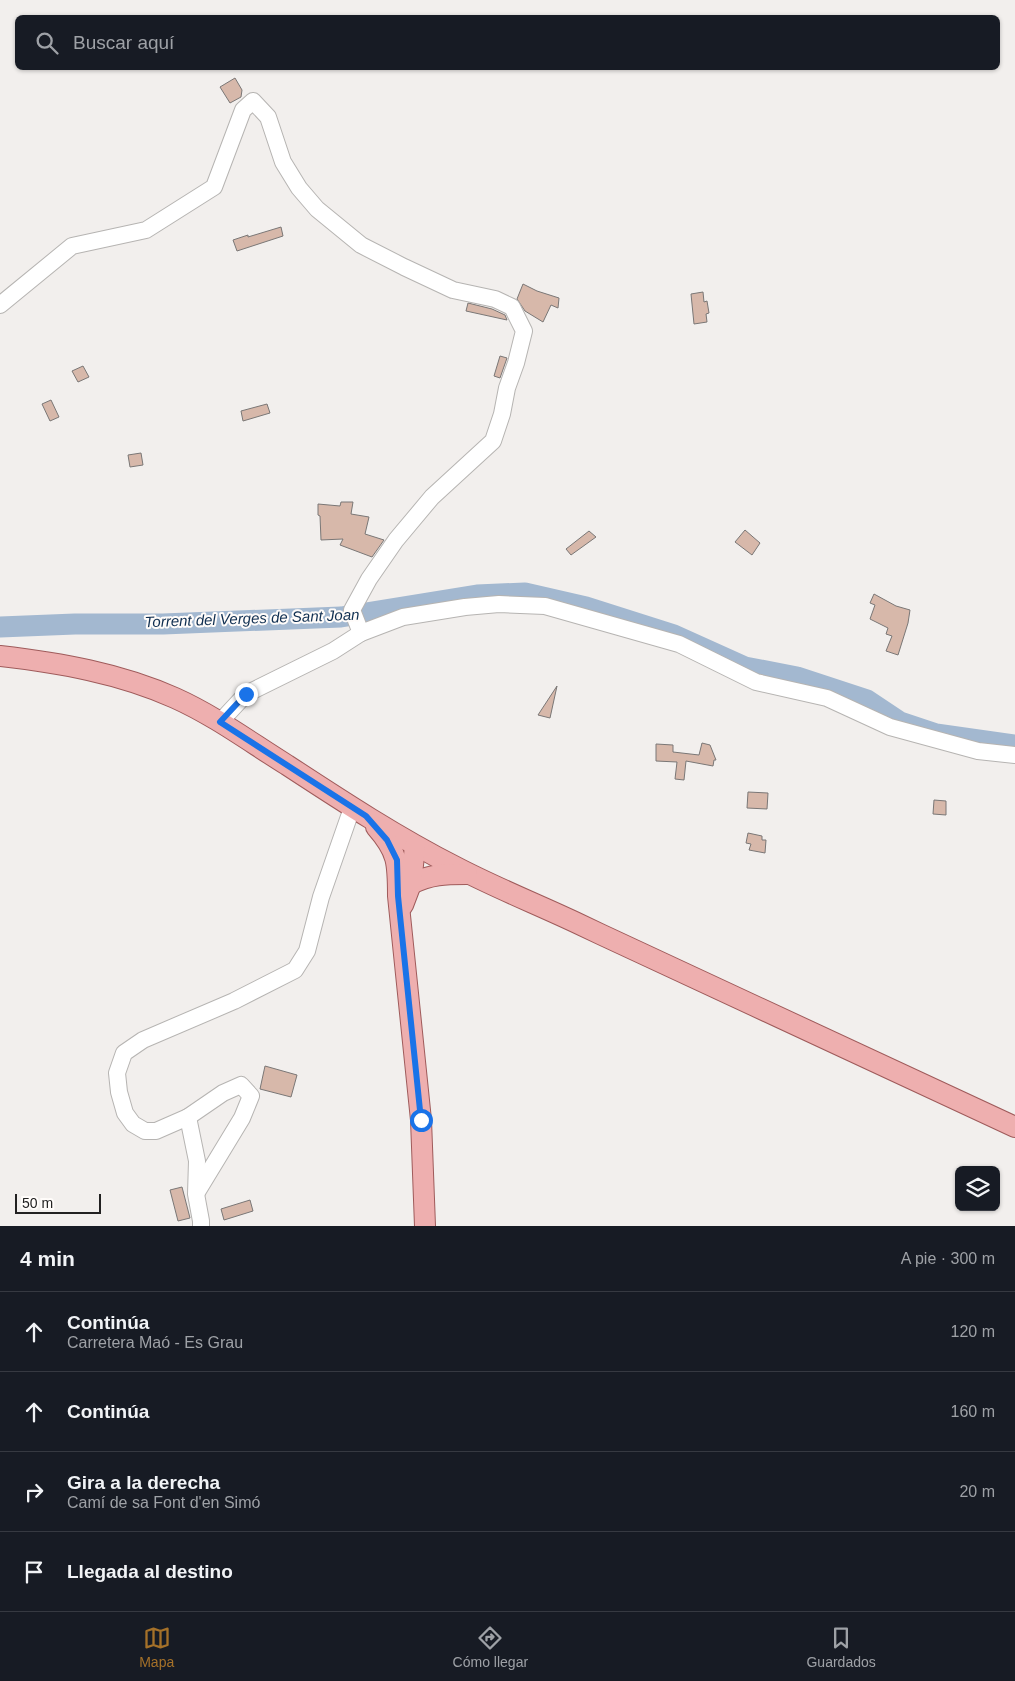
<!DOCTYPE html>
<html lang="es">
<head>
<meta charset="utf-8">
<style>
	:root { --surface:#171b24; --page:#242831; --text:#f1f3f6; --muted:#9ea1a6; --line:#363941; --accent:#a57129 }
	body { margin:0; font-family:Helvetica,sans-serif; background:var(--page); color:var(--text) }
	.controls { position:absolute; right:15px; bottom:15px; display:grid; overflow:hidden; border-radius:8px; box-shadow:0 1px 4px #0004 }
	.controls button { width:45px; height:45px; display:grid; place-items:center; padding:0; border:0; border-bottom:1px solid var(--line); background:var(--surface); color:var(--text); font:25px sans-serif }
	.scale { position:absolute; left:15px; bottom:12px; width:86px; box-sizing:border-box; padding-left:5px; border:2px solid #222121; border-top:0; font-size:14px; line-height:18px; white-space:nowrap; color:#222121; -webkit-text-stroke:4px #fffcfa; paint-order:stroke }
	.stop { position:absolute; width:15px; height:15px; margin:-11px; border:4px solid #1a73e8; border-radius:50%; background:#fff }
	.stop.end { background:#1a73e8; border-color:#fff; box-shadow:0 1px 5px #0008 }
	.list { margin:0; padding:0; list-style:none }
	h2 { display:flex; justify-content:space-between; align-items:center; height:65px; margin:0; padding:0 20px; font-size:21px }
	h2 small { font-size:16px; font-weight:400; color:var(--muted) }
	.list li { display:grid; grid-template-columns:32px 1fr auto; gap:15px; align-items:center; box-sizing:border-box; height:80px; padding:0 20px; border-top:1px solid var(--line) }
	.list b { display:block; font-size:19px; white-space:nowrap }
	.list p { margin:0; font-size:16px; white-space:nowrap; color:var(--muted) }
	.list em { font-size:16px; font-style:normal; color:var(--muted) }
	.icon { flex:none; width:28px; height:28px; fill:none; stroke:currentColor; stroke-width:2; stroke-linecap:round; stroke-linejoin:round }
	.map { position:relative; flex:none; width:1015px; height:1226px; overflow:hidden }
	.search { position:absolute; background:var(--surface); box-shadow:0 1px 4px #0004; left:15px; right:15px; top:15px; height:55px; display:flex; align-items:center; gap:12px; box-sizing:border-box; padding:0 18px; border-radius:8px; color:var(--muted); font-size:19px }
	.sheet { height:385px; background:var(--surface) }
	nav { display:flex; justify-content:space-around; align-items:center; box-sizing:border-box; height:70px; border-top:1px solid var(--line); background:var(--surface); font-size:14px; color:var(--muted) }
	nav a { display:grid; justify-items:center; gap:2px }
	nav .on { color:var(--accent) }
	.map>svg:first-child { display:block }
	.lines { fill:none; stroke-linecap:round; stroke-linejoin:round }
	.river { stroke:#a3b8d0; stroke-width:21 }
	.building { fill:#d7b8aa; stroke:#7a7776 }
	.minor-casing { stroke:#b6b4b2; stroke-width:18 }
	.major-casing { stroke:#9f5b5b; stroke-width:22 }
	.minor { stroke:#fff; stroke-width:16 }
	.major { stroke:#eeafaf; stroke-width:20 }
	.route { stroke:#1a73e8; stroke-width:6 }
	.labels { text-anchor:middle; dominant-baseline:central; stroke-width:4; stroke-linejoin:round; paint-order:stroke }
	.water-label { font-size:15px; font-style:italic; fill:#102f51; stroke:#fffcfa }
</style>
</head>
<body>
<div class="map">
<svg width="1015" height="1226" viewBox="0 0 1015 1226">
	<rect width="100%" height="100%" fill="#f2efed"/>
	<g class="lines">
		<path class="river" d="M0,627L75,624H163L341,617L477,595L525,593L586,607L674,635L745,667L797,677L867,700L900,722L936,734L1015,745"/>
	</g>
	<g class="building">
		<path d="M235,78L242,90L241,97L230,103L220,87Z"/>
		<path d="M281,227L283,236L237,251L233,240L248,235V237Z"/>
		<path d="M523,284L537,291L559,298L558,308L551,305L543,322L525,311L517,299Z"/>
		<path d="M703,292L704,302L707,301L709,313L706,314L707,322L694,324L691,294Z"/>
		<path d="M468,303L492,309L505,315L507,320L466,311Z"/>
		<path d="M500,356L507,358L500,378L494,376Z"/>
		<path d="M83,366L89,377L78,382L72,371Z"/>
		<path d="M51,400L59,417L50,421L42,404Z"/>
		<path d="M267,404L270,413L243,421L241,411Z"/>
		<path d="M141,453L143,465L130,467L128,455Z"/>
		<path d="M341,502H353L351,514L369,517L365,534L384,540L372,557L340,545L343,539L321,540L320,516L318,515V504L340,506Z"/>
		<path d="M745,530L760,543L752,555L735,542Z"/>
		<path d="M589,531L596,537L571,555L566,549Z"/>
		<path d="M874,594L896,606L910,610L908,623L898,655L886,651L892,636L886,634L888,628L870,619L875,605L870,603Z"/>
		<path d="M557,686L550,718L538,715Z"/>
		<path d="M702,743L710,745L716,760H714L713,766L686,761L684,780L675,779L677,762L656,761V744L673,745V752L699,755Z"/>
		<path d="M748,792L768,793L767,809L747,808Z"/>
		<path d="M934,800L946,801V815L933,814Z"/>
		<path d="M748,833L762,836V840H766L765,853L749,850L751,844L746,843Z"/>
		<path d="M265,1066L297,1075L291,1097L260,1089Z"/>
		<path d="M182,1187L190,1218L178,1221L170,1190Z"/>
		<path d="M250,1200L253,1211L224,1220L221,1209Z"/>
	</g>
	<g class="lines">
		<g class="minor-casing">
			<g id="minor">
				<path d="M0,305L72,246L146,230L214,187L243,110L253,101L268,117L283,162L299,188L317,209L361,245L404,267L453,290L495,299L512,307L524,331L516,363L507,388L502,414L493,441L432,497L396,540L369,579L352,610L361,633"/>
				<path d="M220,722L246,694L333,651L361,633L403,617L465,607L499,604L545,606L679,644L756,682L827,698L890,727L978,751L1015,755"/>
				<path d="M188,1117L223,1093L241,1085L251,1096L242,1118L197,1192"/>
				<path d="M201,1226V1221L196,1194L197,1161L188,1117L156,1131H145L133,1124L125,1113L119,1092L117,1073L124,1053L143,1040L234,1001L295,970L307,951L321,897L352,808"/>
			</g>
		</g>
		<g class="major-casing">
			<g id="major">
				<path d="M0,656C60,663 119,673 175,698C215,716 250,742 287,765C342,801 397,837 456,867C496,888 539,905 579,924C724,993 870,1060 1015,1127"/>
				<path d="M376,827C398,852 398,863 398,896L421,1120L425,1226"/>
				<path d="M411,884C431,874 445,874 467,874"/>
				<path d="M403,905L411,884L415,846"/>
			</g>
		</g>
		<use href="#minor" class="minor"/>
		<use href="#major" class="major"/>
	</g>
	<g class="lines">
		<path class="route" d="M246,694L220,722L366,816L387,840L397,860L398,896L421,1120"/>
	</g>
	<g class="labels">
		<g class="water-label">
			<text transform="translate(252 618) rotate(-2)">Torrent del Verges de Sant Joan</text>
		</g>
	</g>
</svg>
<div class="controls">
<button><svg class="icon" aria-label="layers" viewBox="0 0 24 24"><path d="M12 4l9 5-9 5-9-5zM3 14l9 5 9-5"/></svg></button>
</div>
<div class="scale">50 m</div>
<div class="stop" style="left:421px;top:1120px"></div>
<div class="stop end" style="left:246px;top:694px"></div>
<div class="search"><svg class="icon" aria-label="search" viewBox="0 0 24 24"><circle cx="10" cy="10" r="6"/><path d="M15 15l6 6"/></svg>Buscar aquí</div>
</div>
<section class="sheet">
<h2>4 min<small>A pie · 300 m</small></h2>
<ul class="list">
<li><svg class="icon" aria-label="ahead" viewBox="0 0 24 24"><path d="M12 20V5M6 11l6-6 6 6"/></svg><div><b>Continúa</b><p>Carretera Maó - Es Grau</p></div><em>120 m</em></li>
<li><svg class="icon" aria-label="ahead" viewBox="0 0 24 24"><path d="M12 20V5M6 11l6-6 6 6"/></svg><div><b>Continúa</b></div><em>160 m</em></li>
<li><svg class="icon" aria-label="right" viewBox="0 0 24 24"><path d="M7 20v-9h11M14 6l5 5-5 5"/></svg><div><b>Gira a la derecha</b><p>Camí de sa Font d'en Simó</p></div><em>20 m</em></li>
<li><svg class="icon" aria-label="arrive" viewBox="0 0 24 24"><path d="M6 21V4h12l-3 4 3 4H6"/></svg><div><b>Llegada al destino</b></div></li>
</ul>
</section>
<nav>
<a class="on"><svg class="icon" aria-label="map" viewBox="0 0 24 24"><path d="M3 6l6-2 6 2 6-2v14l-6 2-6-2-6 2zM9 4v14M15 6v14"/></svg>Mapa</a>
<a><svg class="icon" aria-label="directions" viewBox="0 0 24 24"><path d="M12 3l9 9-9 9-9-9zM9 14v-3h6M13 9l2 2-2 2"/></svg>Cómo llegar</a>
<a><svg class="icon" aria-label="saved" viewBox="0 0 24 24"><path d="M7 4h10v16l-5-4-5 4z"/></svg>Guardados</a>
</nav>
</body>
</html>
